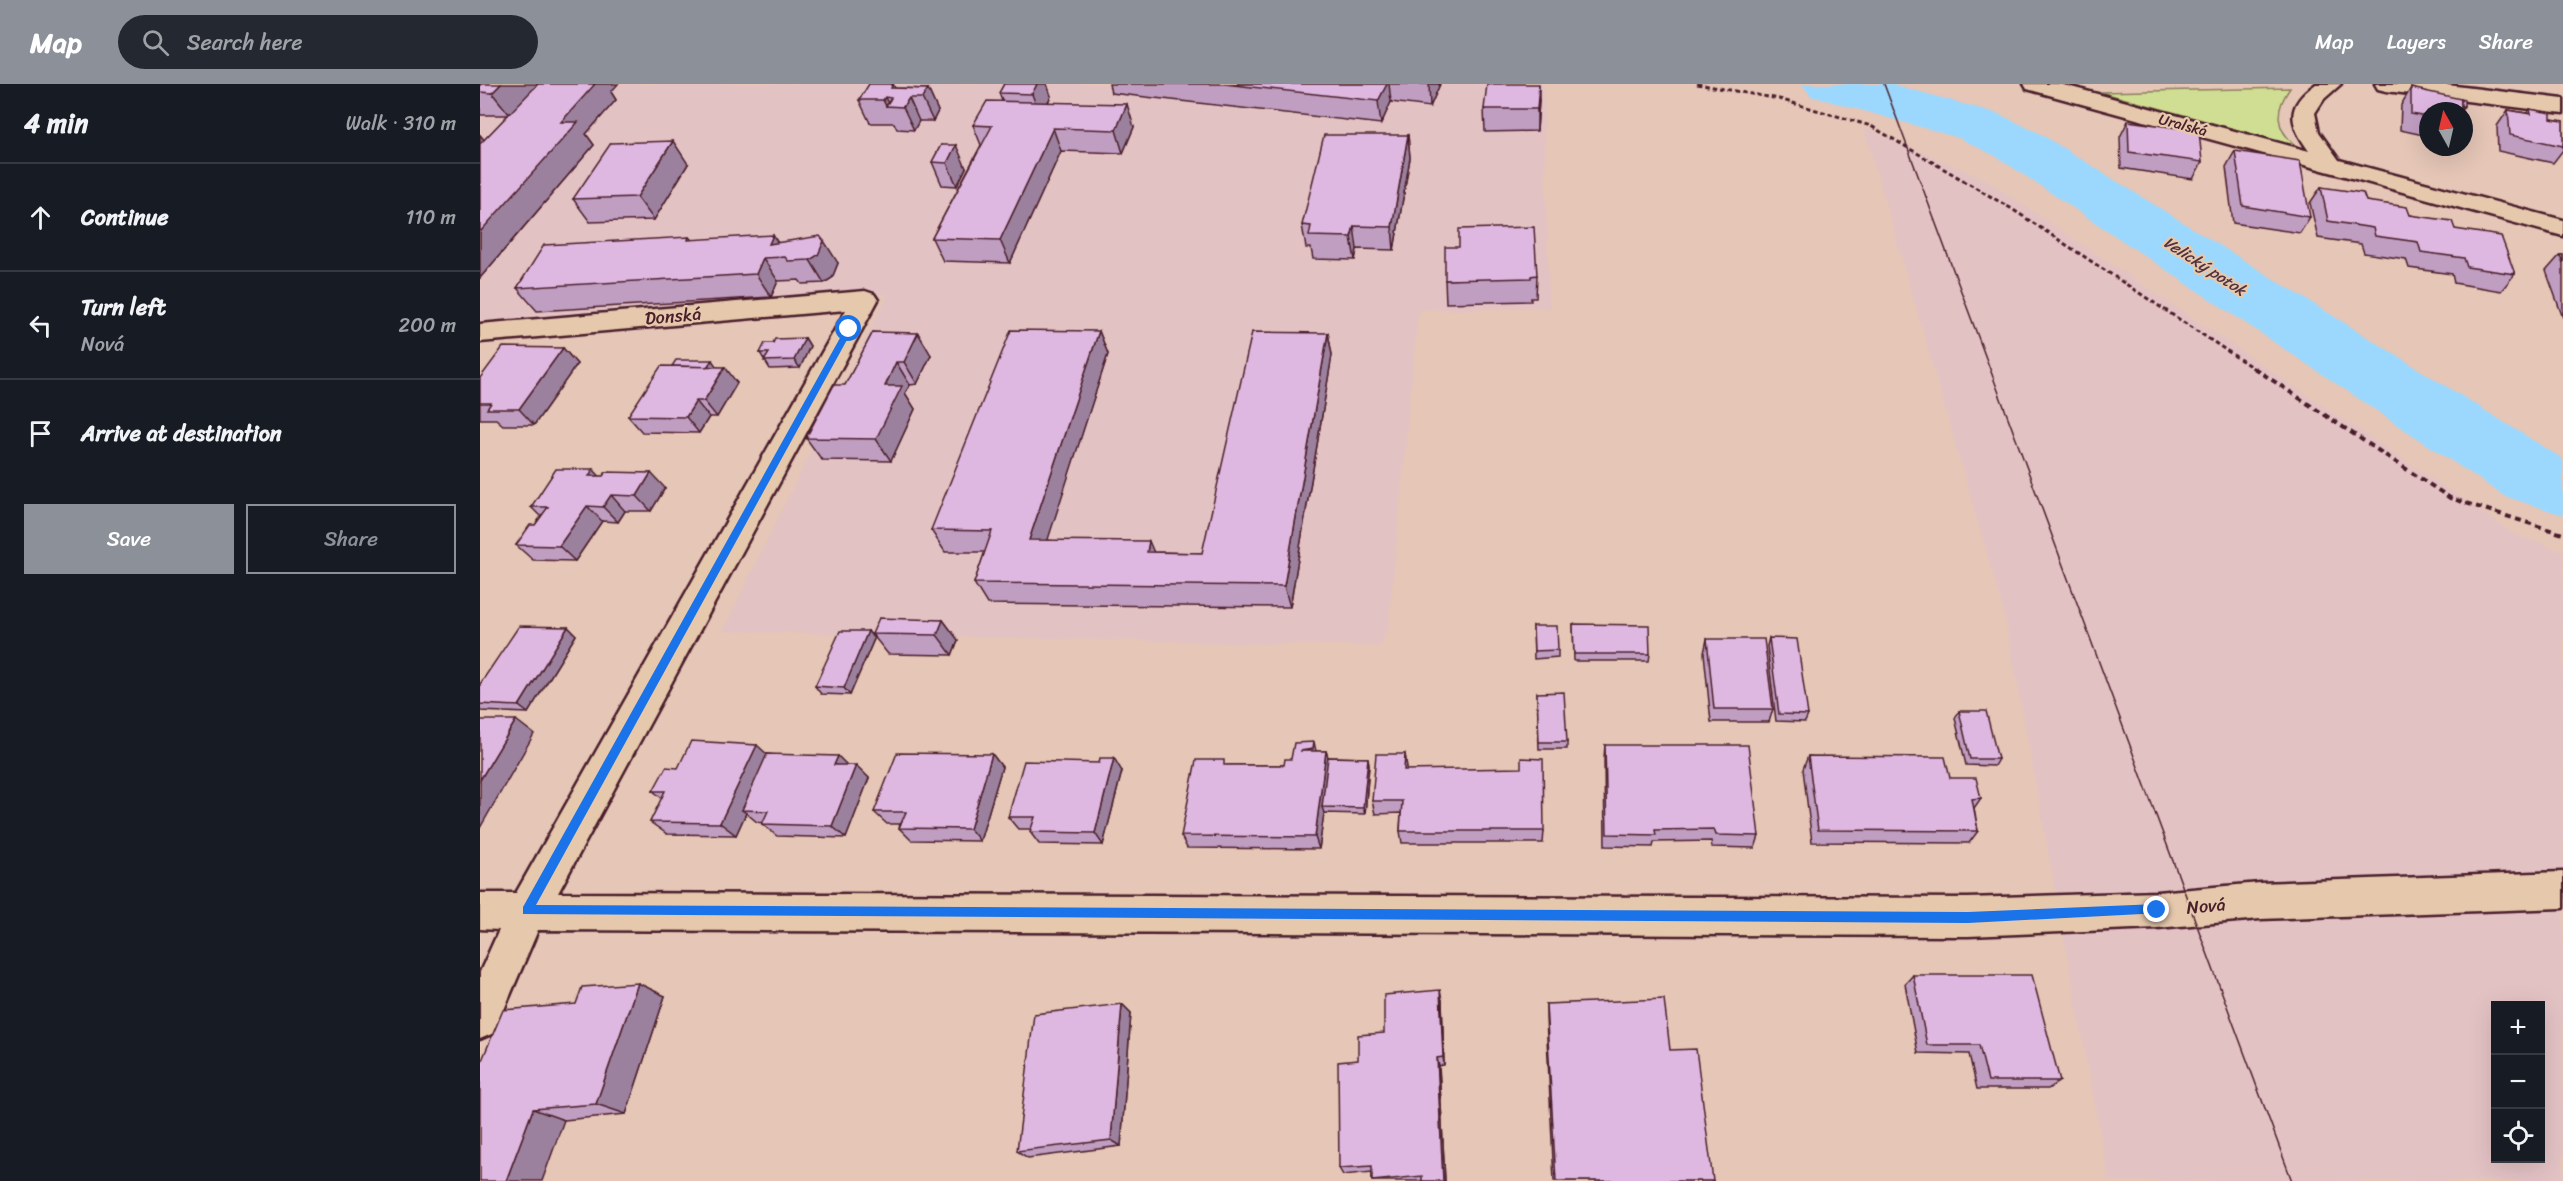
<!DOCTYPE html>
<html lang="en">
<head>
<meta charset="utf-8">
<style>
	:root { --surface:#171b24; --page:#242831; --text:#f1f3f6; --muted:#9ea1a6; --line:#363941; --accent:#8c9099 }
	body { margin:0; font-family:Sriracha,sans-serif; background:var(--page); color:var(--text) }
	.controls { position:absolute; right:18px; bottom:18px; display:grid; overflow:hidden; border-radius:0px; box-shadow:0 6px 24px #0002 }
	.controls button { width:54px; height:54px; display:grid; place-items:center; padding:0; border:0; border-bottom:2px solid var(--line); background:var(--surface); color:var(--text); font:30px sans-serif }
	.compass { position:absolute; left:1939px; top:18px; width:54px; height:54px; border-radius:50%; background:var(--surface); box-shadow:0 6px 24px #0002; rotate:352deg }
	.stop { position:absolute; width:18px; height:18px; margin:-14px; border:4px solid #1a73e8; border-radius:50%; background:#fff }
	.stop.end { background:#1a73e8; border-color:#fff; box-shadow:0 2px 6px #0008 }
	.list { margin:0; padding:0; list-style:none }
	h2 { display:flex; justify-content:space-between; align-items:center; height:78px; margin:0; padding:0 24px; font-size:26px }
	h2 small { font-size:20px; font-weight:400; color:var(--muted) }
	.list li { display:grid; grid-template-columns:39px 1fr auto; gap:18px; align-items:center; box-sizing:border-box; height:108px; padding:0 24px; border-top:2px solid var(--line) }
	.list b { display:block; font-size:22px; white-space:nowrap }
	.list p { margin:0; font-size:20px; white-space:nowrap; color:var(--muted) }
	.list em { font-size:20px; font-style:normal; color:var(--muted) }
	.actions { display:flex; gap:12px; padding:18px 24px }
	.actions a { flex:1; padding:14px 0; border:2px solid var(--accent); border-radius:0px; text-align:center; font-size:21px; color:var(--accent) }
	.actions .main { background:var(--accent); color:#fff }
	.icon { flex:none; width:33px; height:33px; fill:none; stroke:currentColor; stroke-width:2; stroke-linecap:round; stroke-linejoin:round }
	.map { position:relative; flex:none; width:2083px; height:1097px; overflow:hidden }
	header { display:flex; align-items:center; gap:36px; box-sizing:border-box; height:84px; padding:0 30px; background:var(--accent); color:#fff }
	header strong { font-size:28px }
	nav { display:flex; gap:33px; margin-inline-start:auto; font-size:21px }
	.search { width:420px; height:54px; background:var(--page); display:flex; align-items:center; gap:15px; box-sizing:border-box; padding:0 21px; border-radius:33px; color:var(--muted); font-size:22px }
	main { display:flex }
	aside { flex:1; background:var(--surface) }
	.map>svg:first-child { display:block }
	.built { fill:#e3c2c4; fill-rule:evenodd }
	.green { fill:#cfde92; stroke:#8c7e5e; stroke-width:1.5 }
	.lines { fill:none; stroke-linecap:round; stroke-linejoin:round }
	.river { fill:#9cd8fd; fill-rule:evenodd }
	.minor-casing { stroke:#4a1f2b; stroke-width:5 }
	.path-far1 { stroke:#4a1f2b; stroke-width:3; stroke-dasharray:4.5 3; stroke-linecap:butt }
	.path { stroke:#4a1f2b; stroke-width:4; stroke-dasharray:6 4.5; stroke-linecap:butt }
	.minor { fill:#e6c9ad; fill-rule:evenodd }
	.tram { stroke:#4a1f2b; stroke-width:1.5 }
	.wall { fill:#c09ec2; stroke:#4a1f2b; stroke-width:1.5 }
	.shaded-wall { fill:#9c819e; stroke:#4a1f2b; stroke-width:1.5 }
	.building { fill:#dfb8e1; stroke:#4a1f2b; stroke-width:1.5 }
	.route { fill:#1a73e8 }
	.labels { text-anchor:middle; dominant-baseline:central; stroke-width:4.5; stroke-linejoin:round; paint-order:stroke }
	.far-street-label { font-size:15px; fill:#4a1f2b; stroke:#e6c9ad }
	.far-water-label { font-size:16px; font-style:italic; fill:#523240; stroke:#e6c9ad }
	.street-label { font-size:18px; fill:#4a1f2b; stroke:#e6c9ad }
</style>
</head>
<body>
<header>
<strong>Map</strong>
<div class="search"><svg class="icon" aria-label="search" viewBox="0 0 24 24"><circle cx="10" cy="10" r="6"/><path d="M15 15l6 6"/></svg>Search here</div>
<nav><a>Map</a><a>Layers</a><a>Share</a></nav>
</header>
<main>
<aside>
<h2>4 min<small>Walk · 310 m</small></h2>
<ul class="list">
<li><svg class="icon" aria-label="ahead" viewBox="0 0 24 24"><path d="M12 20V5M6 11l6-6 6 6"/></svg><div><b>Continue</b></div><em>110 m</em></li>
<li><svg class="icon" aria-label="left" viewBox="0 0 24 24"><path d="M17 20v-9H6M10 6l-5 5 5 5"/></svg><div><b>Turn left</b><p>Nová</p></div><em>200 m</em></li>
<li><svg class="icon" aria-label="arrive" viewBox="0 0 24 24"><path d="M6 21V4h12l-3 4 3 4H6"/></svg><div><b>Arrive at destination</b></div></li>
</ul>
<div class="actions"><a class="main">Save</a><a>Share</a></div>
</aside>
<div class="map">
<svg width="2083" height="1097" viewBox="0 0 2083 1097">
	<rect width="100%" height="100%" fill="#e5c6b7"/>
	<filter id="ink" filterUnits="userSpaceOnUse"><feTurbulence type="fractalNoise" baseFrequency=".0167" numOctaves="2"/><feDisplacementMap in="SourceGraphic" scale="12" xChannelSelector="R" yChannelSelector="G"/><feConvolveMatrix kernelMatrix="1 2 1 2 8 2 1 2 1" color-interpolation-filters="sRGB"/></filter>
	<g filter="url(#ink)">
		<g class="built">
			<path d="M0,0H1063L1069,223L938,226L908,545L900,562L243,547L408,210L0,240Z"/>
			<path d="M1384,43L1504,95L2034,450L2083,468V1097H1629L1525,532ZM2016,922H2060V1074H2016Z"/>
		</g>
		<path class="green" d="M1810,4C1795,25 1794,44 1816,62L1620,8Z"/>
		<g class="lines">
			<path class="river" d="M1322,0H1412L1519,30L1559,49L2083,375V431L2024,412L1517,73L1479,54L1331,12Z"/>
			<g class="minor-casing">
				<g id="minor">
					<path d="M1544,0H1580L1829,67C1809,39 1805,22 1836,0H1861L1844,15L1835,29L1839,48L1859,76L2083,136V152L1547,5Z"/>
					<path d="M1895,0H1959L2083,15V29L1906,7L1898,5Z"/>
					<path d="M385,207L394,210L398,216L78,809L1488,814L1677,808L1780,799L2083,788V824L1780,835L1677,844L1488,852L58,846L14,949L0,955V888L19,846L0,845V809H36L366,226L0,258V240Z"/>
				</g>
			</g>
			<path class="path-far1" d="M1217,0L1299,15L1391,42L1532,125L1776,286"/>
			<path class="path" d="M1774,284L1970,414L2083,450"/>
			<use href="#minor" class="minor"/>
			<path class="tram" d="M1404,0L1812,1097"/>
		</g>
		<g class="wall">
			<path d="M0,0L131,8L136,16L106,50L114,61L0,194V51L4,56L28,31H0Z"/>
			<path d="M413,0L415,4L448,5L458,27L453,37H439L434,46L417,45L414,39H390L379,16Z"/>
			<path d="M524,0L571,12L568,18L654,43L643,69L581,67L530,179L463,177L452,154L501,61L493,41L522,17L519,9Z"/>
			<path d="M629,0H960L950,23L911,18L901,40L631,9Z"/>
			<path d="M1931,4L1984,22L1981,27H1948V52L1920,46L1921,21Z"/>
			<path d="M1059,16L1057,47L1005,48L1004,25Z"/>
			<path d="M2050,25L2071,35L2083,37V66L2073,79L2018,67L2017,42L2028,26L2047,29Z"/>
			<path d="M1648,37L1722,78L1713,95L1641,84L1640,53Z"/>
			<path d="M928,51L930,74L914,166L877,165L875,176L833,175L831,164H826L822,141Z"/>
			<path d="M461,61L486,84L477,102L462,101L452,78Z"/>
			<path d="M1755,67L1830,133L1820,149L1753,139L1746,83Z"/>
			<path d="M208,80L174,136L110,138L93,115Z"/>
			<path d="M1841,103L1975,145L2035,190L2021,207L1974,199L1972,190L1929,184L1926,175L1884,169L1881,160L1838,154L1830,119Z"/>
			<path d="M209,153L212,156L297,158L358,179L352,194L344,199L322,200L319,196L298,197L291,213L57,227L37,204Z"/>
			<path d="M2080,171H2083V234L2066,187Z"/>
			<path d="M1057,191L1056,214H1051V217L966,219L965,196Z"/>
			<path d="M619,247L628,270L567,456L674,468L722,469L848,249L852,271L810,523L507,520L494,499L505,468H465L451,446Z"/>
			<path d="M393,248L451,271L437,300L430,301L425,309L435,325L411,377L342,376L326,354L365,301Z"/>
			<path d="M325,254L330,262L320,284L290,285L280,269Z"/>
			<path d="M83,264L97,280L54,341H23L16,335H0V294Z"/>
			<path d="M192,282L237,283L257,299L237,333H229L219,349L162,348L148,332Z"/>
			<path d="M119,392L185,404L171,427H145L138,438L122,437L95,477L53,476L36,461L55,441L61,433L51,423Z"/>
			<path d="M463,536L478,556L472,571L408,570L392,550Z"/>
			<path d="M1093,540L1170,570L1169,577H1094Z"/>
			<path d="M1053,542L1078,566V573L1054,575Z"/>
			<path d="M88,543L96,551L48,629L0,627V600Z"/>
			<path d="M388,547L394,555L370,611L341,610L335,602Z"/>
			<path d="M1289,554L1328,631L1325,638L1296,637L1287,562Z"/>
			<path d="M1227,555L1293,625L1289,638H1231L1224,569Z"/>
			<path d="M1057,609L1087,658V665H1059Z"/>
			<path d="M1479,627L1518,675L1514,682L1486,681L1475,634Z"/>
			<path d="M834,658L836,667H846L848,673L888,674L889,681L885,730L844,729L839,765L707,764L701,752L747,681H804Z"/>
			<path d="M1125,661L1279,752L1275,764L1232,763L1231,757L1174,758L1173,763L1125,762L1124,674Z"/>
			<path d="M287,670L367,681L389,694L366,754L297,752L282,740L283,739L277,738L266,729L256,751L187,750L170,738L182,714L173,707L198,684Z"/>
			<path d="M512,670L522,683L500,757L431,756L419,744L420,740H407L394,728Z"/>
			<path d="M925,670L927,686L1064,747L1063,759H922L920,747L921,729L895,730L892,717Z"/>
			<path d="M1328,672L1470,694L1501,714L1494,724L1498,747L1489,759L1332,758L1323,685Z"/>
			<path d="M642,687L623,761L559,760L550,748L551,745H538L528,733Z"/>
			<path d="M1433,891L1580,997L1568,1005H1497L1489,970L1438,969L1425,900Z"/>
			<path d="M185,912L146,1030L84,1036L0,1097L96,920Z"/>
			<path d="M962,916L964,981L959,982L965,1097H892V1088L863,1091L859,1084L878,976L904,949Z"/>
			<path d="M642,920L651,929L641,1062L548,1074L537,1067Z"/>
			<path d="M1066,920L1190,966L1233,1097H1074L1066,934Z"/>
		</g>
		<g class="shaded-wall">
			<path d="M21,0H60L30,31L12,9Z"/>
			<path d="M112,0H138L131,8L136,16L106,50L114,61L0,194V148L81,38Z"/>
			<path d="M413,0L424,22L429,14L439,37L434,46L423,23L411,4Z"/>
			<path d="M557,0H567L571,12L560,32L552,10Z"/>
			<path d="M907,0H909L911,18L901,40L898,17Z"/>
			<path d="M949,0H960L950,23Z"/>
			<path d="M1059,0V16L1057,47V25Z"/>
			<path d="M448,5L458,27L453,37L442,14Z"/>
			<path d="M405,13L409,22H406L403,16Z"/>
			<path d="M647,20L654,43L643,69L636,46Z"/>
			<path d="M573,44L581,67L530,179L520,156Z"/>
			<path d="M0,51L7,59L0,66Z"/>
			<path d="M928,51L930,74L914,166L912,143Z"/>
			<path d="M193,57L208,80L174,136L157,113Z"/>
			<path d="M476,61L486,84L477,102L467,79Z"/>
			<path d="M874,142L877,165L875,176L871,153Z"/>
			<path d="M293,151L307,174L289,160Z"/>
			<path d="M344,157L358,179L352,194L344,199L330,176Z"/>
			<path d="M283,174L298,197L291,213L276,190Z"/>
			<path d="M619,247L628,270L561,477L549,456Z"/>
			<path d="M438,249L451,271L437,300L424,278Z"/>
			<path d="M848,249L852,271L810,523L804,502Z"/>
			<path d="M325,254L330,262L320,284L314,276Z"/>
			<path d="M83,264L97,280L54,341L39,325Z"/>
			<path d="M232,276L238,285L223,290Z"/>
			<path d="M416,278L430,301L425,309L435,325L411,377L396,355L405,302Z"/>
			<path d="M245,283L257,299L237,333L224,317Z"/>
			<path d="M216,317L229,333L219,349L206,333Z"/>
			<path d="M113,385L128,401L109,392Z"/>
			<path d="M171,389L185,404L171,427L157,412Z"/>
			<path d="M131,411L145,427L138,438L123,423Z"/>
			<path d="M107,422L122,437L95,477L79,462Z"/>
			<path d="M669,457L678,478L667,468Z"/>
			<path d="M463,536L478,556L472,571L457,551Z"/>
			<path d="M88,543L96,551L48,629L39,622Z"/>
			<path d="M388,547L394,555L370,611L364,604Z"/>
			<path d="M36,636L54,650L0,744V696Z"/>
			<path d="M277,661L291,674L262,726L266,729L256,751L240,739Z"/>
			<path d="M846,667L850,680L842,723L844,729L839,765L835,753Z"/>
			<path d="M512,670L522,683L500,757L490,745Z"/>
			<path d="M925,670L927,683L926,699L924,686Z"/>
			<path d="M358,672L370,684L354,681Z"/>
			<path d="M634,674L642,687L623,761L615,749Z"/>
			<path d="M888,674L889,681L885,730L883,724Z"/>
			<path d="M376,681L389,694L366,754L352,742Z"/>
			<path d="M158,899L185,912L146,1030L116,1020Z"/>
			<path d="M960,906L962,916L964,981L963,973Z"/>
			<path d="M642,920L651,929L641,1062L631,1056Z"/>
			<path d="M957,974L959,982L965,1097H963Z"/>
			<path d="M53,1025L84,1036L62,1097H26Z"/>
		</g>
		<g class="building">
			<path d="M0,0H21L12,9L0,8Z"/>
			<path d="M58,0H115L81,38H98L0,148V60Z"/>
			<path d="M389,0H413L411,4L448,5L442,14H429L423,23L406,22L411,14L405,13L403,16H379Z"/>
			<path d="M524,0H557L552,10L519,9Z"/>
			<path d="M744,0H907L898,17Z"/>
			<path d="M1007,0H1059L1057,25H1004Z"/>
			<path d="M1931,4L1981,15V27H1948V33L1931,30Z"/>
			<path d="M1981,15L1984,16V22H1981Z"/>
			<path d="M507,17L647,20L636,46L573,44L520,156L452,154L512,42L493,41Z"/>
			<path d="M2050,25L2071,29V35L2083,37V62L2030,51L2028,26L2051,30Z"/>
			<path d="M1648,37L1719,47L1722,78L1649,68Z"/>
			<path d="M844,51H928L912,143L874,142L871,153L829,152L831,142L822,141Z"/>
			<path d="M193,57L157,113L93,115L131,59Z"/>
			<path d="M461,61H476L467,79L452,78Z"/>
			<path d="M1755,67L1820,77L1830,133L1763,122Z"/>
			<path d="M1841,103L1883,109L1886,117L1927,123L1930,131L1972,137L1975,145L2021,152L2035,190L1987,183L1984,174L1941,168L1938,158L1895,152L1893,144L1848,137Z"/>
			<path d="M1054,143L1057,191L1051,192V194L965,196V163H979V145Z"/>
			<path d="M293,151L289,160L340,152L344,157L338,171L330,176L308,177L305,173L283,174L276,190L37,204L64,161L209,153L208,156Z"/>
			<path d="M2080,171H2083V179Z"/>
			<path d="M531,246L619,247L549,456L669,457L667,468L722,469L772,248L848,249L804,502L494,499L512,447L451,446Z"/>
			<path d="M393,248L438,249L424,278H416L405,302H422L396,355L326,354L354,301H365Z"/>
			<path d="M325,254L314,276L284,277L289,269H280L285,259H293L295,255Z"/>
			<path d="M23,263L83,264L39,325H7L11,319H0V294Z"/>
			<path d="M196,276H232L227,283L192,282Z"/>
			<path d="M181,282L245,283L224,317H216L206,333L148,332Z"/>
			<path d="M76,385H113L109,392H123L126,388L171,389L157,412L131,411L123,423L107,422L79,462L36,461L50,441H55L68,423H51Z"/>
			<path d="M399,534L463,536L457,551L392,550Z"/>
			<path d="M1093,540L1169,541L1170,570H1094Z"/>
			<path d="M39,542L88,543L39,622L0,620V600Z"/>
			<path d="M1053,542H1077L1078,566L1054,567Z"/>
			<path d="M360,547H388L364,604L335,602Z"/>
			<path d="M1289,554L1317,555L1328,631L1299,630Z"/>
			<path d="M1227,555H1284L1293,625H1234Z"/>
			<path d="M1084,608L1087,658H1059L1057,609Z"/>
			<path d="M1479,627H1506L1518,675H1490Z"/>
			<path d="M0,636H36L0,696Z"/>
			<path d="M211,657L277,661L240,739L170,738L185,707H173L186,683L198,684Z"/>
			<path d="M834,658L833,665L820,667H846L835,753L701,752L716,676H744V681H804L805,675H811L814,659Z"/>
			<path d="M1125,661H1268L1279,752L1236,751L1234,745L1175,746L1176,751L1127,750Z"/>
			<path d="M417,669L512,670L490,745L419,744L426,728H394Z"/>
			<path d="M287,670L358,672L354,681H376L352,742L282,740L288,727L262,726Z"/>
			<path d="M896,670H925L924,686L1041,684V674L1063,675L1064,747H920L922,717H892Z"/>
			<path d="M1328,672L1465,673L1470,694H1496L1501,714L1492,715L1498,747L1338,746Z"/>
			<path d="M848,673L888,674L883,724L842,723Z"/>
			<path d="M620,674H634L615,749L550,748L555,733H528L544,677L619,679Z"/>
			<path d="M1433,891H1552L1580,997H1508L1499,961H1447Z"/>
			<path d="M158,899L116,1020L53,1025L26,1097H0V981L23,926L96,920L102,903Z"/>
			<path d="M960,906L963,973L957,974L963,1097H942V1092L892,1097V1082L859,1084L858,978L878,976V951L904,949V911Z"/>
			<path d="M1184,915L1190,966L1216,965L1233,1097H1076L1066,920Z"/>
			<path d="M642,920L631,1056L537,1067L554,930Z"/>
		</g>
	</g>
	<path class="route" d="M369,242L373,245L56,821L1488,828L1677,820L1681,822V829L1488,839L43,830V823L365,245Z"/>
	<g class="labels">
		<g class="far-street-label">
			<text transform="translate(1703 41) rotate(15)">Uralská</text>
		</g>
		<g class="far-water-label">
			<text transform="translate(1725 182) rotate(33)">Velický potok</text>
		</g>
		<g class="street-label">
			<text transform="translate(193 232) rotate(-5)">Donská</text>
			<text transform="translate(1726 822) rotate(-5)">Nová</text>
		</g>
	</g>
</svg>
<div class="controls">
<button>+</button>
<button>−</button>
<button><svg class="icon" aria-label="locate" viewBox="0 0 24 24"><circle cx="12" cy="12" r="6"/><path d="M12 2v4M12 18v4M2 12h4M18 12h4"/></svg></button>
</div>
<svg class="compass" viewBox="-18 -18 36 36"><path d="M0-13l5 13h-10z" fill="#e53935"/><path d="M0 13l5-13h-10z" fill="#9ea1a6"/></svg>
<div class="stop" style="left:369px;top:245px"></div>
<div class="stop end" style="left:1677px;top:826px"></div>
</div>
</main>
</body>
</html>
